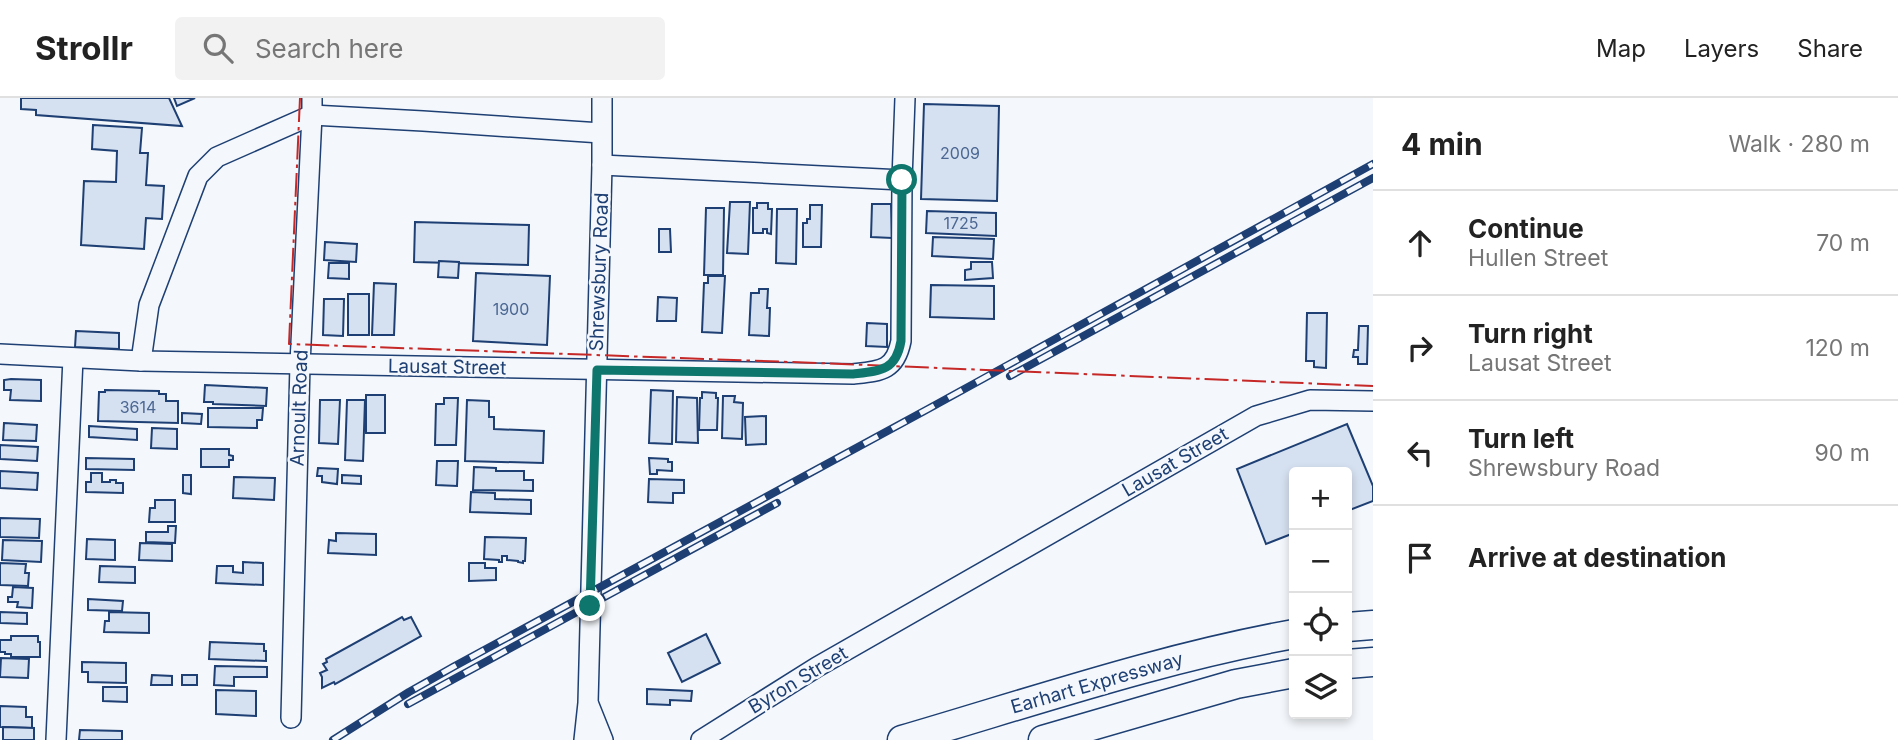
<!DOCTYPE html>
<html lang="en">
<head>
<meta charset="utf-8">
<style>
	:root { --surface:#fff; --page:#f2f2f2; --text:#222; --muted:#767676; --line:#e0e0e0 }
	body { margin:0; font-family:Inter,sans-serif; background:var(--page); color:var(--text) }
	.controls { position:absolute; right:21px; bottom:21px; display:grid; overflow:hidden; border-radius:7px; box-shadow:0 4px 10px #0003 }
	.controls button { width:63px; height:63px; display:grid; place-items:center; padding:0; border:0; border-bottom:2px solid var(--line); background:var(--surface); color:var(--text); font:35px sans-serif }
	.stop { position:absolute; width:21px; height:21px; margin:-16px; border:5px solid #0f766e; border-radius:50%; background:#fff }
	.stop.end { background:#0f766e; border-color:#fff; box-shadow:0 2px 7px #0008 }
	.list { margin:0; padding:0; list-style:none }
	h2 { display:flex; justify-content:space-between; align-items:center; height:91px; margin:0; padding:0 28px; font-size:30px }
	h2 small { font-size:23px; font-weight:400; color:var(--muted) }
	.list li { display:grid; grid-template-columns:46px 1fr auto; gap:21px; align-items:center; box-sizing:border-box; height:105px; padding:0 28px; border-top:2px solid var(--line) }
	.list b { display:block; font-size:26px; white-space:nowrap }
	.list p { margin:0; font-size:23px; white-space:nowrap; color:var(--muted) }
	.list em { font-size:23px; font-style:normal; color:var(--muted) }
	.icon { flex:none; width:38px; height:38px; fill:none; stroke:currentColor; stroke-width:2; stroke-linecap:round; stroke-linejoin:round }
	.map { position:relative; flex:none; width:1373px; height:642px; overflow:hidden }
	header { display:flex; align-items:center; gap:42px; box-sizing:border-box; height:98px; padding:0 35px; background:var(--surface); border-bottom:2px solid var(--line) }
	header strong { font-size:33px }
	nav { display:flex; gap:38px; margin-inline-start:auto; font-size:24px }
	.search { width:490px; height:63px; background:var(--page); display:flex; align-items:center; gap:18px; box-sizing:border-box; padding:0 24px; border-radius:7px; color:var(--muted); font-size:26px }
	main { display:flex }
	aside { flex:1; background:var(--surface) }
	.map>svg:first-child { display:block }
	.building { fill:#d5e0f0; stroke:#1d3f73; stroke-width:2 }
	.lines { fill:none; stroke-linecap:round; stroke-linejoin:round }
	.minor-casing { stroke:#1d3f73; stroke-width:22 }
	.highway-casing { stroke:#1d3f73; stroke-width:31 }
	.minor { stroke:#f4f7fb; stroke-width:19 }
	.highway { stroke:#f4f7fb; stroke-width:28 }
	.rail-casing { stroke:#1d3f73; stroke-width:8 }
	.rail { stroke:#f4f7fb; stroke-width:5; stroke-dasharray:16; stroke-linecap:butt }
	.power { stroke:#c62828; stroke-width:2; stroke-dasharray:24 5 3.5 5; stroke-linecap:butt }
	.route { stroke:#0f766e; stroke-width:9 }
	.labels { text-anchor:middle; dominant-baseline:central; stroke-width:5; stroke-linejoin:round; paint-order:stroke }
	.number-label { font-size:16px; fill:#4b6792 }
	.street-label { font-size:19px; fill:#1d3f73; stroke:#f4f7fb }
</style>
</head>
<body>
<header>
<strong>Strollr</strong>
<div class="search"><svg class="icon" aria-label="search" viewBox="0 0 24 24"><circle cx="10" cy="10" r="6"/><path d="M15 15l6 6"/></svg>Search here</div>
<nav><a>Map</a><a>Layers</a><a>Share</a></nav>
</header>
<main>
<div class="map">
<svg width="1373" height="642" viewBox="0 0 1373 642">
	<rect width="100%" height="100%" fill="#f4f7fb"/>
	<g class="building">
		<path d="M21,0H169L182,28L36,17V12L21,11Z"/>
		<path d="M174,0H195L177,8Z"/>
		<path d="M924,6L999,8L997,103L921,101Z"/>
		<path d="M93,27L142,30L140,55H148L146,87L164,88L162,121L146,120L144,151L81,147L84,83L116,84L117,53L92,51Z"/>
		<path d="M730,104H750L748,156L727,155Z"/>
		<path d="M757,105H768V111H772L771,136L767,135V131H763V135H753V110H757Z"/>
		<path d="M872,106H891L892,140L871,139Z"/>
		<path d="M810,107H822L821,149H803V125H807V121H810Z"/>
		<path d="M706,110H724L723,177H704Z"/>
		<path d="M777,111H797L796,166L776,165Z"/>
		<path d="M927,113L996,115V138L926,135Z"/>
		<path d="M415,124L529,127L528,167L414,164Z"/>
		<path d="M659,131H670L671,154H659Z"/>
		<path d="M933,139L994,141L993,161L932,158Z"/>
		<path d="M325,144L357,146L356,164L324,162Z"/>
		<path d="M439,163L459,164L458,180L438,179Z"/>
		<path d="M971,164H992L993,180L965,182V172L971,171Z"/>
		<path d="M329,165H349V181L328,180Z"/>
		<path d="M476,175L550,178L547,247L473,243Z"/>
		<path d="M708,178H725L722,235L702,234L704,185H708Z"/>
		<path d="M374,185L396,186L394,237H372Z"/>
		<path d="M931,187L994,188V221L930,219Z"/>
		<path d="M759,191H768L767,210H770L769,238L749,237L751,195H759Z"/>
		<rect x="348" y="196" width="21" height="41"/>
		<path d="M658,199L677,200L676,223H657Z"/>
		<path d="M324,201H344L343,238L323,237Z"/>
		<path d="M1307,215H1327L1326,270L1314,269V263H1306Z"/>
		<path d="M867,225L887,226V249L866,248Z"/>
		<path d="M1359,228H1368L1367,266H1358V259H1353L1354,252H1358Z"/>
		<path d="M76,233L119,235V251L75,249Z"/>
		<path d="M11,281L41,282V303L10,302L11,292H4V282Z"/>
		<path d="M205,287L267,290L266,308L213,306V304H204Z"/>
		<path d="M105,292L159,293V296H166V303H178V325L98,323L99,294H105Z"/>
		<path d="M651,292L673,293L672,346L649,345Z"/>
		<path d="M702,294L716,295V300H718L717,332H699L700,300H702Z"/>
		<rect x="366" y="297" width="19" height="38"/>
		<path d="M723,298H735L734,304L743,305L742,341L722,340Z"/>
		<path d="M677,299L697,300L698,345L676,344Z"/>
		<path d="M444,300H458L456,347H435L436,306H444Z"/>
		<path d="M320,302H340L338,346L319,345Z"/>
		<path d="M347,302H365L363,363L345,362Z"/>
		<path d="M467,302L489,303V319H494V331L544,333L543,365L465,363Z"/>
		<path d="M208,310H263L262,322H257V330L208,329Z"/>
		<path d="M182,315L202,316L201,326L182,325Z"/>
		<path d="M766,318V346L746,347L745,319Z"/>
		<path d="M4,325L37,327L36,343L3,342Z"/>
		<path d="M1347,326L1373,388V403L1347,413V374H1294V435L1266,446L1237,371Z"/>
		<path d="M89,328L137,331V342L89,339Z"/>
		<path d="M152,330L177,331V351L151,350Z"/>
		<path d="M0,347L38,349L37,363L0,361Z"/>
		<path d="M201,351H229V357L233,358V362H229V369H201Z"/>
		<path d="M86,360L134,361V372L86,371Z"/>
		<path d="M649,360L668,361V364H672V373L657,372V376H650Z"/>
		<path d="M437,363H458L457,388L436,387Z"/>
		<path d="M474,369L496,370V373H524V382H533V393L473,392Z"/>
		<path d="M318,370L338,371L337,386L322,384V378H317Z"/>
		<path d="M0,373L38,375L37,392L0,390Z"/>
		<path d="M91,375H102V384H110V382H116V385H123V395L86,394V384H91Z"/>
		<path d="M183,377H191V396L183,395Z"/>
		<path d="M342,377L361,378V386L342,385Z"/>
		<path d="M234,379L275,380L274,402L233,400Z"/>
		<path d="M649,381L684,382V395H673V405L648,404Z"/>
		<path d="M471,394L495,395V401L531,402V416L470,414Z"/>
		<path d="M155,402H175V424H149L150,410H155Z"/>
		<path d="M0,420L40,421L39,440L0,439Z"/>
		<path d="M168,428H176L175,445L146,444V434H168Z"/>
		<path d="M336,435L376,436V457L328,455L329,442L336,443Z"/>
		<path d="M485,439L526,440L525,463H523V465L518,464V463L507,462V458H502V464H499V462L484,461Z"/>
		<path d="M87,441L115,442V462L86,461Z"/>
		<path d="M3,442L42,443L41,464L2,462Z"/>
		<path d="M140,445L172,446V463L139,462Z"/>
		<path d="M243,464L263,465V487L216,485L217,468H233V474L243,475Z"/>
		<path d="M0,465L26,466L25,475H29L28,488L0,487Z"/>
		<path d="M469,465H485V470H496V482L469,483Z"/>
		<path d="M100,468L135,469V485L99,484Z"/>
		<path d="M13,489L33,490L32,510L17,509L18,504H8V499H12Z"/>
		<path d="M88,501L123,503L122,513L88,512Z"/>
		<path d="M0,514L27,515V526L0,525Z"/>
		<path d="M109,514L149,515V535L104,534L105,523H109Z"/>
		<path d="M402,519L404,522L411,519L421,538L335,586L334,584L322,590V579L320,575L327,572L323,566L327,564L326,561Z"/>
		<path d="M706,536L720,565L682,584L668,555Z"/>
		<path d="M11,538H38V544H40V559H11V556H5V554H0V542H11Z"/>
		<path d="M210,544L264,546V553H266V563L209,561Z"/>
		<path d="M1,560L29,561L28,580L0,579Z"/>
		<path d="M82,564L126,565V585L88,584V574H82Z"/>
		<path d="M215,568L267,569V579H234V588L214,587Z"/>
		<path d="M152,577L172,578V587H151Z"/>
		<rect x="182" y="577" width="15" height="10"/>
		<path d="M103,589H127V604L103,603Z"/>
		<path d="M647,591L692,593L691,603L670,602V607L647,606Z"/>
		<path d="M216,592L256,593V618L216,616Z"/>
		<path d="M0,608L26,609V619H32V630L0,629Z"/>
		<path d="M3,629L34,630V642H3Z"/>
		<path d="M80,632L122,633V642H79Z"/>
	</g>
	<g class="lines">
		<g class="minor-casing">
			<g id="minor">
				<path d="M602,67L902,82"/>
				<path d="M0,256L141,263L853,276C880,273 895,273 901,243L902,82L905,0"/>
				<path d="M141,263L149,207L198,78L217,59L312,17L423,23L601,35"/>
				<path d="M589,607L603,642"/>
				<path d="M291,620L300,266L312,17V0"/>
				<path d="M56,642L73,260"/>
				<path d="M584,642L588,605L602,67V0"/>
				<path d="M701,642L817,569L1256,318L1310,302L1373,303"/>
			</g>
		</g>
		<g class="highway-casing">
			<g id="highway">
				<path d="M1347,529L1373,527"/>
				<path d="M1347,566L1373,564"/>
				<path d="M902,642C1032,604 1161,560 1294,536"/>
				<path d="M1043,642L1236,586L1294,575"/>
			</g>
		</g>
		<use href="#minor" class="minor"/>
		<use href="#highway" class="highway"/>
		<g class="rail-casing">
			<g id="rail">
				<path d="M1010,278L1373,80"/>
				<path d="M408,606L777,405"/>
				<path d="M333,642L409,594L453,569L928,311L1373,66"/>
			</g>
		</g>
		<use href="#rail" class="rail"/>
		<path class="power" d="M300,0L289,246L818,265L1373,288"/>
	</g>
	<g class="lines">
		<path class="route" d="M590,508L597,272L853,276C880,273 896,273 901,243L902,82"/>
	</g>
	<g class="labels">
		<g class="number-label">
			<text x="960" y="55">2009</text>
			<text x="961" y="125">1725</text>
			<text x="511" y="211">1900</text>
			<text x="138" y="309">3614</text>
		</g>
		<g class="street-label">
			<text transform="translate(599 174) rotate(-88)">Shrewsbury Road</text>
			<text transform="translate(447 269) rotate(1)">Lausat Street</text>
			<text transform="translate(299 310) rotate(-88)">Arnoult Road</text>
			<text transform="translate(1175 364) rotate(-30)">Lausat Street</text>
			<text transform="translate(798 582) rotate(-31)">Byron Street</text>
			<text transform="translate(1097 585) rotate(-16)">Earhart Expressway</text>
		</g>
	</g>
</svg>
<div class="controls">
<button>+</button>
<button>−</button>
<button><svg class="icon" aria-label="locate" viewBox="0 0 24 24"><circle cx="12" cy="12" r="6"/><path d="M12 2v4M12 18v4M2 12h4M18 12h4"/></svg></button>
<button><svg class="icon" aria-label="layers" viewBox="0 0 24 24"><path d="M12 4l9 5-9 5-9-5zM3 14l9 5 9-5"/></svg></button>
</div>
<div class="stop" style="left:902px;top:82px"></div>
<div class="stop end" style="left:590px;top:508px"></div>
</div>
<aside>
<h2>4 min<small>Walk · 280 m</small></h2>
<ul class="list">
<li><svg class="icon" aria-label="ahead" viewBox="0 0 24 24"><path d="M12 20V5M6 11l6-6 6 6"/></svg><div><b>Continue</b><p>Hullen Street</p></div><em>70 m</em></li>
<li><svg class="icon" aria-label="right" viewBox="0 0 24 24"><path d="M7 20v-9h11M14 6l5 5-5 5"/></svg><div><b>Turn right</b><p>Lausat Street</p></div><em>120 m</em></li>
<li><svg class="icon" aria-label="left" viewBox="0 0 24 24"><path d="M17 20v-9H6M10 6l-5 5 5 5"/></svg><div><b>Turn left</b><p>Shrewsbury Road</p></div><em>90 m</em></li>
<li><svg class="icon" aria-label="arrive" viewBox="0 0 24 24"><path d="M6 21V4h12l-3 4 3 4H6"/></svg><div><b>Arrive at destination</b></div></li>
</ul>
</aside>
</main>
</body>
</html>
